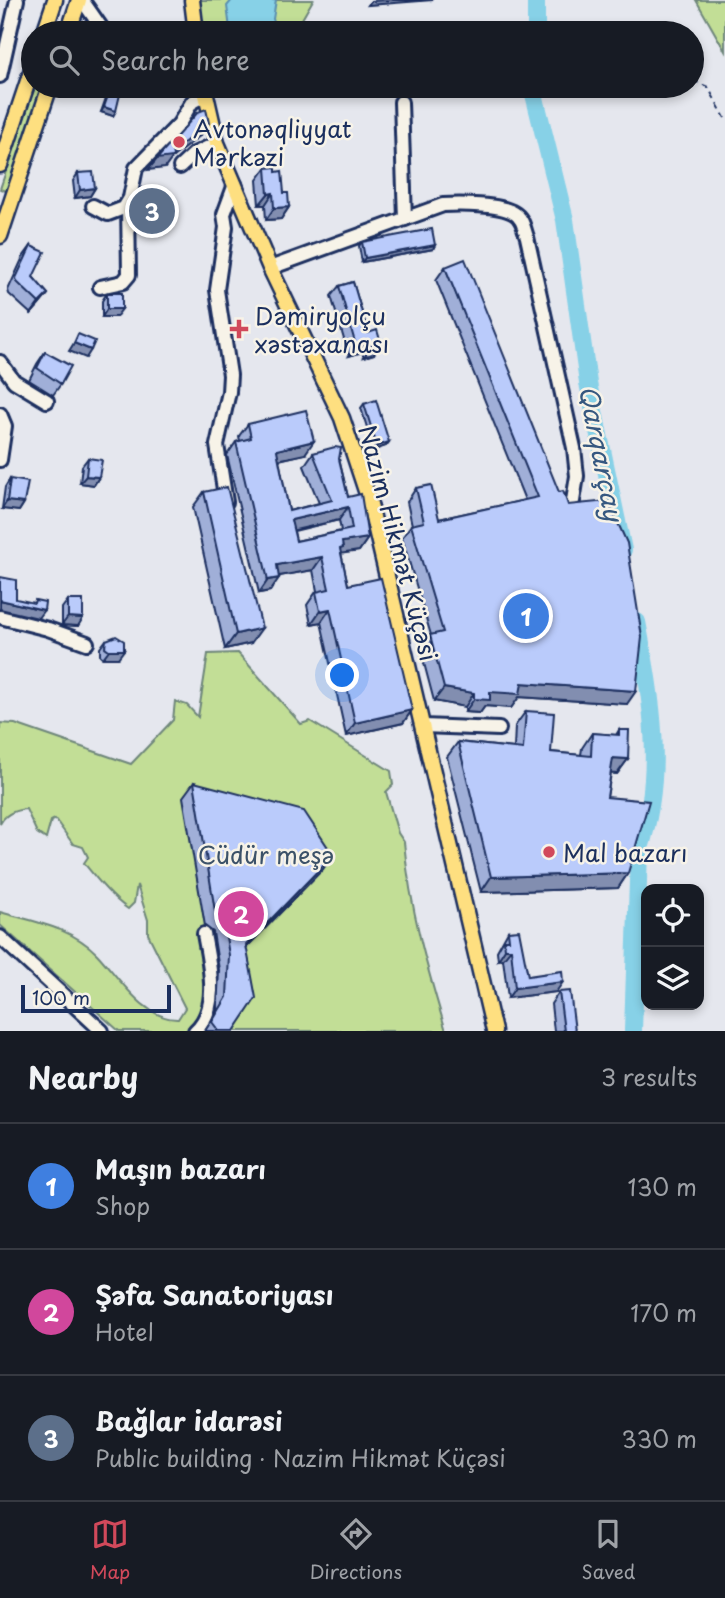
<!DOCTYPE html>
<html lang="en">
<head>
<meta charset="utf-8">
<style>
	:root { --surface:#171b24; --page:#20242c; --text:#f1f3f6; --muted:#9ea1a6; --line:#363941; --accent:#d1495b }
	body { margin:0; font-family:"Playpen Sans",sans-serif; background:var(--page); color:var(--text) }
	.controls { position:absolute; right:21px; bottom:21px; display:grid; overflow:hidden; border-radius:14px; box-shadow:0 4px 10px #0003 }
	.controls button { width:63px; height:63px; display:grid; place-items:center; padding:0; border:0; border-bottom:2px solid var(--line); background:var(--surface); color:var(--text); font:35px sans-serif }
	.scale { position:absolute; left:21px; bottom:18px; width:150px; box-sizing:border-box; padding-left:7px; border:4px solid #1b2f5e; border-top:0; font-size:19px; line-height:24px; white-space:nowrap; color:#1b2f5e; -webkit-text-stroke:5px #f7f3e8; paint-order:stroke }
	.you { position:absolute; left:343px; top:676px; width:24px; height:24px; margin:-18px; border:5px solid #fff; border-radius:50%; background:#1a73e8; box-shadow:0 0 0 10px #1a73e833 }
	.badge { display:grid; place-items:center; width:46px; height:46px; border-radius:50%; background:var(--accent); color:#fff; font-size:23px; font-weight:700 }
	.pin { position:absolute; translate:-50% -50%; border:4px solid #fff; box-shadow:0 2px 7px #0006 }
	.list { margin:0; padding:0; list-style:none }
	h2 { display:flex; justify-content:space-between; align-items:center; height:91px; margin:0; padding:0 28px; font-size:30px }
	h2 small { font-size:23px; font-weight:400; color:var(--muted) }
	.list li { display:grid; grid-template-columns:46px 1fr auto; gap:21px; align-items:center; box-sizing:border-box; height:126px; padding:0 28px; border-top:2px solid var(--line) }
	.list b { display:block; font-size:26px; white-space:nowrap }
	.list p { margin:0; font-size:23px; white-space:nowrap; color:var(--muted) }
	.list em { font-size:23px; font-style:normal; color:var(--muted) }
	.icon { flex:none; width:38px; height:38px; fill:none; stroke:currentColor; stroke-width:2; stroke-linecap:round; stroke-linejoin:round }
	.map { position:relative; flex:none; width:725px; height:1031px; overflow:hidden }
	.search { position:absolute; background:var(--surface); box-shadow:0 4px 10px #0003; left:21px; right:21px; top:21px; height:77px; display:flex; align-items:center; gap:18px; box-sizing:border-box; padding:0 24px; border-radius:38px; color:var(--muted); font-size:26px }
	.sheet { height:469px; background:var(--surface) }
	nav { display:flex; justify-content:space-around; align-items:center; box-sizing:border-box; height:98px; border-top:2px solid var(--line); background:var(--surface); font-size:19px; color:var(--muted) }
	nav a { display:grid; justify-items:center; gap:4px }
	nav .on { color:var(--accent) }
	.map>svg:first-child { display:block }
	.green { fill:#c2de96; stroke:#6e867a; stroke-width:2 }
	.water { fill:#87d1e7; stroke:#5c90b0; stroke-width:2 }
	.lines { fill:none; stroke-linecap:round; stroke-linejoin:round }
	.river { stroke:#87d1e7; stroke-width:18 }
	.minor-casing { stroke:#1b2f5e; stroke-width:18 }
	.major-casing { stroke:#1b2f5e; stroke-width:19 }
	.path { stroke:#1b2f5e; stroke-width:2; stroke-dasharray:7 5; stroke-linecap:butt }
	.minor { stroke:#f7f3e8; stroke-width:12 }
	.major { stroke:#fedf80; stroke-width:14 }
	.wall { fill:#a0afd8; stroke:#1b2f5e; stroke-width:2; fill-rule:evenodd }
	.shaded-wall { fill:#828eb0; stroke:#1b2f5e; stroke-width:2 }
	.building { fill:#bacbfb; stroke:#1b2f5e; stroke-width:2; fill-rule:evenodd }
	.poi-dot { fill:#d1495b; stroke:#f7f3e8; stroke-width:2.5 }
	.labels { text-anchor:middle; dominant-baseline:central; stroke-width:5; stroke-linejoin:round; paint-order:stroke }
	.poi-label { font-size:24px; fill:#1b2f5e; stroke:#f7f3e8; text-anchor:start }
	.street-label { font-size:24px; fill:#1b2f5e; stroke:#f7f3e8 }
	.park-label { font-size:24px; fill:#3c5269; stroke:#f7f3e8 }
	.water-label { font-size:26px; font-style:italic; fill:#365880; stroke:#f7f3e8 }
</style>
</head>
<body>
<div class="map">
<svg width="725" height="1031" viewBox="0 0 725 1031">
	<rect width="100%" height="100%" fill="#e5e7ee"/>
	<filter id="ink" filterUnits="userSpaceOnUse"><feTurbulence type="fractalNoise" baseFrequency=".0143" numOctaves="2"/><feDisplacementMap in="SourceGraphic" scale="14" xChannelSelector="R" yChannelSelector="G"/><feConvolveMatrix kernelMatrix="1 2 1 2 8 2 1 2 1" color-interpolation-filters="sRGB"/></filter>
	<g filter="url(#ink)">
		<g class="green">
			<path d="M199,0H313L294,33H203Z"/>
			<path d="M696,0H725V51Z"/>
			<path d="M35,86H44L8,192L0,189Z"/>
			<path d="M238,653L301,724L310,721L391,771L393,785L386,792L398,833L404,842C410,909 427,968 446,1031H119L0,925V912C34,922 71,927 97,954C118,976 144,1020 178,1019L185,1008L148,934V920L137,885L134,903L128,909C111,897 97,879 84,863L88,857L83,847L73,844L55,819L51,821L46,839L37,833L26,809C15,810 5,814 0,824V723L15,724L131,764L173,720L175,701L187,705L198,717L208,654Z"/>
		</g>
		<path class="water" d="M232,0H276L273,19L278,33L269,23L262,33L230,29L227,6Z"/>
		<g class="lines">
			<g class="river">
				<path d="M536,0V33"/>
				<path d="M532,86L565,220L588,383L623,550"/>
				<path d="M633,1031L639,851C665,774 652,700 637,622"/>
			</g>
			<g class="minor-casing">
				<g id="minor">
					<path d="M82,0L105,33"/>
					<path d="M0,76L17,0"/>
					<path d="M401,102L405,219"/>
					<path d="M180,167L194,154L217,143"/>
					<path d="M93,206L108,214L124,208L130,198L136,168L179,124L192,102L205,95"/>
					<path d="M270,268L443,205C460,204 500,204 514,213C523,218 524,229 527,237L574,448L577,476L573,501"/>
					<path d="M100,287L123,282L129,275L128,203"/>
					<path d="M0,362L14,381L47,401"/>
					<path d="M0,414L5,426L0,460"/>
					<path d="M226,502L217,445L229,392L230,375L217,290L226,227L224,214L235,184"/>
					<path d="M0,617L48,629L87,643"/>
					<path d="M423,726L499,729"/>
					<path d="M0,937L102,1031"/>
					<path d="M195,1031C221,1008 209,962 204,934"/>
				</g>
			</g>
			<g class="major-casing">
				<g id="major">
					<path d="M192,0L196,33"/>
					<path d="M44,33L55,0"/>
					<path d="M68,33L79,0"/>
					<path d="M204,86L217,143L270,268L342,418L369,500L494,1031"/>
					<path d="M0,165L33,66"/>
					<path d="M0,236L50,86"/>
				</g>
			</g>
			<path class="path" d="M692,80L708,87L725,118"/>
			<use href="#minor" class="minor"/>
			<use href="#major" class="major"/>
		</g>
		<g class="wall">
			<path d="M73,86H122L113,116L101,112L108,92L88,87L82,92L72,90Z"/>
			<path d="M266,168L276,172L289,207L281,219L266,220L265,205H259L257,180Z"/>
			<path d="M78,173L95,188L90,196L75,198L73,181Z"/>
			<path d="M362,242L435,245L433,249L362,262L359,246Z"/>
			<path d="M31,246L33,277L48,294L39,305L31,314L9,294L8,290L23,257Z"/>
			<path d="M445,267L627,704L519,697L511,708L485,706L480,713L465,712V707L434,701L420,648L431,635L402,538L411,525H412L407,502L416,488L439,519L525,500L436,280Z"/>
			<path d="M353,282L374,354L364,357L362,352L349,356L331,296L339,286Z"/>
			<path d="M107,293L116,317H102V301Z"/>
			<path d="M45,352L61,384L53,395L29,380L37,364Z"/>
			<path d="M364,404L389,442L386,446L374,450L361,408Z"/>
			<path d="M248,424L305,454L279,460L289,511L319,503L304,466L313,453L339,459L348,497L368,538L359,551L341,553L348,585L412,710L403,723L346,736L321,622L311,624L307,605L316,592L317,591L313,570L279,576L270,591L259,593L227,455L236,442L240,441L239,436ZM339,520L341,531L296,541L294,531Z"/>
			<path d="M88,458L99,477L94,485L80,483L82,466Z"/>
			<path d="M10,479L24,503L19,511L2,509L5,487Z"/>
			<path d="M204,492L251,643L225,649L193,507Z"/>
			<path d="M68,600L78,626L62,625V608Z"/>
			<path d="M106,640L118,658H103L100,655V648Z"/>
			<path d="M526,711L551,752L581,755L582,748L592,733L616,735L619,730L628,759L617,774L611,773L607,797L628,873L618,888L481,892L447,757L458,742L514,748L515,726Z"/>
			<path d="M194,782L323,869L246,948L234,1031H205L217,1012L219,970L213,932L205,926L183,797Z"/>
			<path d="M508,931L528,976L556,992L508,998L503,959L498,960L497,951Z"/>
			<path d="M559,992L575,1031H554L551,1004Z"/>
		</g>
		<g class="shaded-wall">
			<path d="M388,0H433L368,5L371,1Z"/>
			<path d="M75,86H105L111,87L108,92L88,87L82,92L72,90Z"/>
			<path d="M104,107L116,111L113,116L101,112Z"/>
			<path d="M209,123L201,135L173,157L165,168L148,170L157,159Z"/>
			<path d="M95,188L90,196L75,198L80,190Z"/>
			<path d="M273,193L265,205H259L268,194Z"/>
			<path d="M289,207L281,219L266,220L274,208Z"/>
			<path d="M435,245L433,249L362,262L365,258Z"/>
			<path d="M48,294L39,305L31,314L39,303Z"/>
			<path d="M107,309H122L116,317H102Z"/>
			<path d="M369,342L362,352L349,356L356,346Z"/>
			<path d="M74,343L91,350L86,358L69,351Z"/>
			<path d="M381,343L374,354L364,357L371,346Z"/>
			<path d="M314,441L305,454L268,462L277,450Z"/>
			<path d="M389,442L386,446L374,450L377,446Z"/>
			<path d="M86,476L99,477L94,485L80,483Z"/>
			<path d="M7,501L24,503L19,511L2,509Z"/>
			<path d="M348,507L339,520L282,533L291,520Z"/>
			<path d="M368,538L359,551L339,554L342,542Z"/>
			<path d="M322,557L313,570L268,578L277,565Z"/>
			<path d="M279,578L270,591L259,593L268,580Z"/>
			<path d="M0,600L44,610L38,618L0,609Z"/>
			<path d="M330,609L321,622L311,624L320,611Z"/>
			<path d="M68,617L83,618L78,626L62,625Z"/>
			<path d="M262,628L251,643L225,649L236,634Z"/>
			<path d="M109,650H124L118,658H103Z"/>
			<path d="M522,683L636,691L627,704L519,697L511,708L485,706L480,713L465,712L474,699L490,692Z"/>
			<path d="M444,688L474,693L465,707L434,701Z"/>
			<path d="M412,710L403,723L346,736L355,723Z"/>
			<path d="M613,758L628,759L617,774L602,773Z"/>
			<path d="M333,855L323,869L235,959L246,945Z"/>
			<path d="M628,873L618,888L481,892L491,877Z"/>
			<path d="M505,949H511L503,959L498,960Z"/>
			<path d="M563,982L556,992L508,998L515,988Z"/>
		</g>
		<g class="building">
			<path d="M105,86H122L116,111L104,107L111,87Z"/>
			<path d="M206,109L209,123L181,145L172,147L173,157L157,159L198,112Z"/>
			<path d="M276,167V172L282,171L284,193H288L289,207L274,208L273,193L268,194L266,168Z"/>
			<path d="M93,172L95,188L80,190L78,173Z"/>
			<path d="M432,229L435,245L365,258L362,242Z"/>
			<path d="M31,246L45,252L33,277L48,294L39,303L17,282L16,278Z"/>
			<path d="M465,259L559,492L563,491L568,505L608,501L627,543L642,637L636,691L522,683L520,694L490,692V700L474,699V693L444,688L430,635L443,632L411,525L424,522L416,488L431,485L439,519L538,497L445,267Z"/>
			<path d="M353,282L368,333L377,330L381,343L371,346L369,342L356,346L339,286Z"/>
			<rect x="107" y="293" width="15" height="16"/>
			<path d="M78,334L95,341L91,350L74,343Z"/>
			<path d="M45,352L71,366L61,384L37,368Z"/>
			<path d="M376,400L389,442L377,446L364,404Z"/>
			<path d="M306,410L314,441L277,450L289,511L332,500L313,453L335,447L341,448L339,459L348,497L361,494L368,538L342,542L343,548L340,549L348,585L381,578L412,710L355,723L330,609L320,611L316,592L329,589L322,557L277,565L279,578L268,580L236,442L251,438L248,424ZM348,507L352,529L296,541L291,520Z"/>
			<path d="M88,458L102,460L99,477L86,476Z"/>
			<path d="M10,479L28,482L24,503L7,501Z"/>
			<path d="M227,487L262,628L236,634L204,492Z"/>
			<path d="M0,577L16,580V599L34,603L35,600L45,602L44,610L0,600Z"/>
			<path d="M68,600H83V618L68,617Z"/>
			<path d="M116,636L124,641V650H109L105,647L106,640Z"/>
			<path d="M526,711L554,713L551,752L591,756L592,733L619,735V730H629L628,759L613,758L607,797L649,801L628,873L491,877L458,742L523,749Z"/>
			<path d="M194,782L304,811L333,855L246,945L256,998L234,1031H219L212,1022L227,997L229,955L223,918L215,911Z"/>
			<path d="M519,930L528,976L562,971L563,982L515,988L511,949H505L504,940H509L508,931Z"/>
			<path d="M570,991L575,1031H564L559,992Z"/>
		</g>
	</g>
	<g class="poi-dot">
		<circle cx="179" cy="142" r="7"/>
		<path d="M235.5 318.5h7v7h7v7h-7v7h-7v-7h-7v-7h7z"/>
		<circle cx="549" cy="852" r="7"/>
	</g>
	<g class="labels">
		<g class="poi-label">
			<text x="193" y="128">Avtonəqliyyat<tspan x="193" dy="28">Mərkəzi</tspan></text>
			<text x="255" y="315">Dəmiryolçu<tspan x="255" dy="28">xəstəxanası</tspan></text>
			<text x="563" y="852">Mal bazarı</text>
		</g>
		<g class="street-label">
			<text transform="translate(399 543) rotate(75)">Nazim Hikmət Küçəsi</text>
		</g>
		<g class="park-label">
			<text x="266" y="854">Cüdür meşə</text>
		</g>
		<g class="water-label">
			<text transform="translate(602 453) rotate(79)">Qarqarçay</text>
		</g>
	</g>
</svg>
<div class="controls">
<button><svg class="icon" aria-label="locate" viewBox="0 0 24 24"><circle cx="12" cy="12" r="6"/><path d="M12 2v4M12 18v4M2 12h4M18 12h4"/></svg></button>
<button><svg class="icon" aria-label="layers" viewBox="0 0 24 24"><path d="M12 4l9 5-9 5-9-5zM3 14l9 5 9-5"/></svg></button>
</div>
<div class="scale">100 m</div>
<div class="you"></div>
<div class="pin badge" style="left:526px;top:616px;background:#3f7fe0">1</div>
<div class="pin badge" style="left:241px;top:914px;background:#d1479c">2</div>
<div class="pin badge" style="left:152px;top:211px;background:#5c6f8a">3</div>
<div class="search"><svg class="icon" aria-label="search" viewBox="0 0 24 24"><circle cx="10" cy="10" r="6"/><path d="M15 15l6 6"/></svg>Search here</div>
</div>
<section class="sheet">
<h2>Nearby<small>3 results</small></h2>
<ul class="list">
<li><span class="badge" style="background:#3f7fe0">1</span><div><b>Maşın bazarı</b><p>Shop</p></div><em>130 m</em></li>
<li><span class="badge" style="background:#d1479c">2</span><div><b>Şəfa Sanatoriyası</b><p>Hotel</p></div><em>170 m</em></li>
<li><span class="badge" style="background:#5c6f8a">3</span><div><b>Bağlar idarəsi</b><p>Public building · Nazim Hikmət Küçəsi</p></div><em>330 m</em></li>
</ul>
</section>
<nav>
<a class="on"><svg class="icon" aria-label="map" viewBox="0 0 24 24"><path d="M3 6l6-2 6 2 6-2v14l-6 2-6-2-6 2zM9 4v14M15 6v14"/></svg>Map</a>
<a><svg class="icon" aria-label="directions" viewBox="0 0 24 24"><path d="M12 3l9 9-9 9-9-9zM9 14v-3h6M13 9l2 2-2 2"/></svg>Directions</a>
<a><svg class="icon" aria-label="saved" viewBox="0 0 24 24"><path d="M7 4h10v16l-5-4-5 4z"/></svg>Saved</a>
</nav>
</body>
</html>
